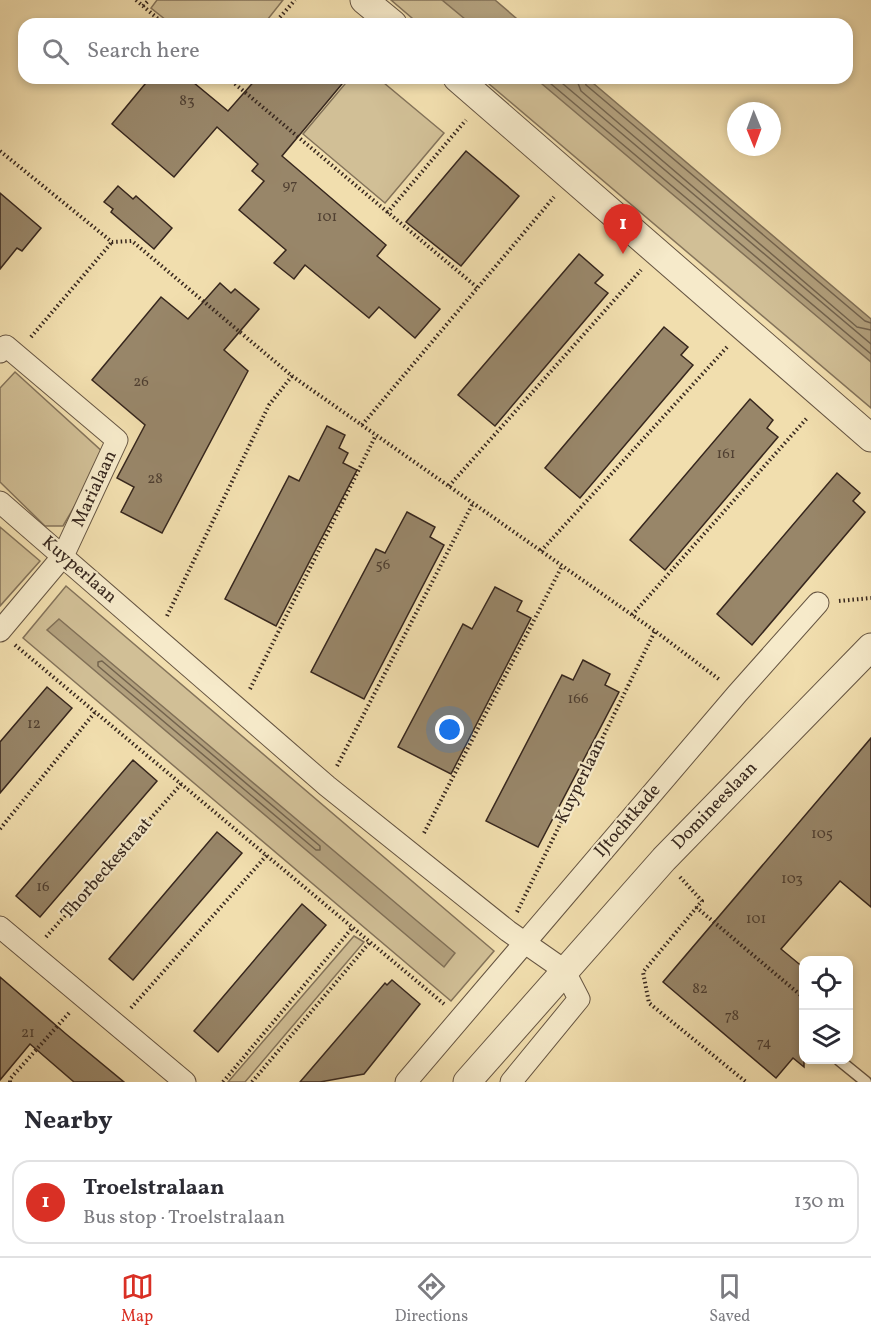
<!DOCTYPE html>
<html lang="en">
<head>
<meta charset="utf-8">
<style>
	:root { --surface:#fff; --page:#f7f7f7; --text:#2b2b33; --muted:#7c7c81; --line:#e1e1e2; --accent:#d93025 }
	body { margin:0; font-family:Vollkorn,serif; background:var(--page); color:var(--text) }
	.controls { position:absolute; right:18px; bottom:18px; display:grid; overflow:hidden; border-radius:12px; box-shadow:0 3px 9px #0003 }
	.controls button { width:54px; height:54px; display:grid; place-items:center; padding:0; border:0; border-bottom:2px solid var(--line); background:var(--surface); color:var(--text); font:30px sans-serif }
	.compass { position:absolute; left:727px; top:102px; width:54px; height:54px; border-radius:50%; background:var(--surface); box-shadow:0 3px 9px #0003; rotate:179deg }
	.you { position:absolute; left:450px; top:730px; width:21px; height:21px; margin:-15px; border:4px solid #fff; border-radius:50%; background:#1a73e8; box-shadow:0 0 0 9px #1a73e833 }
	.badge { display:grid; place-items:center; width:39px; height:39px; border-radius:50%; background:var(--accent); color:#fff; font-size:20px; font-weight:700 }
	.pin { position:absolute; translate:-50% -50px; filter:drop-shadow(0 2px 3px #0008) }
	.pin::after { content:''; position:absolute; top:32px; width:21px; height:18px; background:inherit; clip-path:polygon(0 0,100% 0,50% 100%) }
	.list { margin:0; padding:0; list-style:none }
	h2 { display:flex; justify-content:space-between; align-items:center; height:78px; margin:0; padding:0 24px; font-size:26px }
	h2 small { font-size:20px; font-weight:400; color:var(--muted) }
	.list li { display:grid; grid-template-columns:39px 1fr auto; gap:18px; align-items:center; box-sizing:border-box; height:84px; margin:0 12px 12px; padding:0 12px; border:2px solid var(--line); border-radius:18px }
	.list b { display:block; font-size:22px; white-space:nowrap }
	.list p { margin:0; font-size:20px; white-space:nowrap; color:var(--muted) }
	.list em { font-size:20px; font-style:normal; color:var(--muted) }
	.icon { flex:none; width:33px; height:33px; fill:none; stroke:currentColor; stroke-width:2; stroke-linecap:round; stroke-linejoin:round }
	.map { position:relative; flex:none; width:871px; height:1082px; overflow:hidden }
	.search { position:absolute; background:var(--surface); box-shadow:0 3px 9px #0003; left:18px; right:18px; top:18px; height:66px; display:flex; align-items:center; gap:15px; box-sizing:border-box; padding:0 21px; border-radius:18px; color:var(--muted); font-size:22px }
	.sheet { height:174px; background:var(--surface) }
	nav { display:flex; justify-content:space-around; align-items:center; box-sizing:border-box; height:84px; border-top:2px solid var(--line); background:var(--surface); font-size:16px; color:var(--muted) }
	nav a { display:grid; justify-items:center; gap:3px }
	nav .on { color:var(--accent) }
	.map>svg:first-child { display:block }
	.green { fill:#d1bf96; stroke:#84735a; stroke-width:1.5 }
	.water { fill:#b2a07d; stroke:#817057; stroke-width:1.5 }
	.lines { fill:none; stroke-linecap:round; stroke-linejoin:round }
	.shore { stroke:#74644e; stroke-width:1.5 }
	.building { fill:#988669; stroke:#37271e; stroke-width:1.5 }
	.service-casing { stroke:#665542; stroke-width:13 }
	.minor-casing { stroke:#665542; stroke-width:23 }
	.tertiary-casing { stroke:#665542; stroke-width:29 }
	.path { stroke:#37271e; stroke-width:4; stroke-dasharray:1.5 3; stroke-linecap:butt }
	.service { stroke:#f6eaca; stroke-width:10 }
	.minor { stroke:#f6eaca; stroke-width:21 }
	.tertiary { stroke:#f6eaca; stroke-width:27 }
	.labels { text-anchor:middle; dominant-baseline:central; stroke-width:4.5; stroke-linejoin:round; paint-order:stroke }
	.number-label { font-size:15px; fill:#4f3f31 }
	.street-label { font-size:18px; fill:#37271e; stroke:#f6eaca }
</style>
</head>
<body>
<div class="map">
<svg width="871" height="1082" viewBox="0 0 871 1082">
	<rect width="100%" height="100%" fill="#f1deae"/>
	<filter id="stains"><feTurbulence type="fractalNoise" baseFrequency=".00333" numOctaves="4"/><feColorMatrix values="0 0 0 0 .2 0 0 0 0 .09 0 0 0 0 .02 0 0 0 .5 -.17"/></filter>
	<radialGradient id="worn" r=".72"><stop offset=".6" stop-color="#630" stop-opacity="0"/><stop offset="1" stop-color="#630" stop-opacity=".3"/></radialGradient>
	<g class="green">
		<path d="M157,0H283L264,24H171L151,8Z"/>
		<path d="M391,0H456L486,24H419Z"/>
		<path d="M350,78H378L444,133L385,203L303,134Z"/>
		<path d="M482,78H553L871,333V408Z"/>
		<path d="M15,372L105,454L63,526H45L0,482V388Z"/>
		<path d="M0,527L40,561L0,606Z"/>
		<path d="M66,586L494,951L451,1001L23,638Z"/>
		<path d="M354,936L364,942L245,1082H228Z"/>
	</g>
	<g class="water">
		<path d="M442,0H495L523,24H471Z"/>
		<path d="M535,78H587L871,319V362Z"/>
		<path d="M59,619L455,953L444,967L47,630Z"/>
	</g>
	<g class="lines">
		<g class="shore">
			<path d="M544,78L871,354"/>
			<path d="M556,78L871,344"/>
			<path d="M576,78L581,91L857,327L871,330"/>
			<path d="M584,78L586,85L865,321L871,323"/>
			<path d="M102,661L320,846V850H316L98,666V662Z"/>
		</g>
	</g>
	<g class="building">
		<path d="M150,78H188L228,111L257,78H347L282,156L386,245L377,256L440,309L415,338L379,307L369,318L305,265L294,279L274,263L286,250L239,210L264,181L252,171L258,164L217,127L174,177L112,124Z"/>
		<path d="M466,151L519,196L461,266L406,222Z"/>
		<path d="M118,186L133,199L136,196L172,228L154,249L111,212L113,209L104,202Z"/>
		<path d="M0,193L41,228L22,251L17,248L0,269Z"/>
		<path d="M579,254L603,275L595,283L608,293L495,426L458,395Z"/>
		<path d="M220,283L231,293L235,289L259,309L224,350L248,371L162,533L121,512L134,487L117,478L145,425L92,380L161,297L188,319Z"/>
		<path d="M664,327L688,347L681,355L693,365L580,498L545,468Z"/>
		<path d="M750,399L773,420L767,428L778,437L665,570L630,540Z"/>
		<path d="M327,426L345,435L339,448L348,453L343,463L357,470L276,626L225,599L289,476L299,481Z"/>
		<path d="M837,473L860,493L853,501L865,512L752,645L717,614Z"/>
		<path d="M407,512L435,527L430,537L444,545L364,699L311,672L376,549L385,553Z"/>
		<path d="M495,587L522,601L517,611L531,618L451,774L398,747L463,624L472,629Z"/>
		<path d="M583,660L610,674L605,685L619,692L538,847L486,821L562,675L573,680Z"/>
		<path d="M47,687L72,708L0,793V742Z"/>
		<path d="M871,738V907L840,881L781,949L804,968V1067L793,1058L776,1078L663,982Z"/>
		<path d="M133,760L157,781L40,917L16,896Z"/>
		<path d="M217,832L242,853L133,980L109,959Z"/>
		<path d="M302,904L326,925L218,1052L194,1031Z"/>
		<path d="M0,977L66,1034L124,1082H74L30,1044L0,1080Z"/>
		<path d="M392,980L420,1004L364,1074L320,1082H300L385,983L387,985Z"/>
	</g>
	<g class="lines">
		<g class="service-casing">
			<path id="service" d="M839,1060L866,1082"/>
		</g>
		<g class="minor-casing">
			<g id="minor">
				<path d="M0,352L6,346L117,440L63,556L0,631"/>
				<path d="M0,502L327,786L508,931L564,970L579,999L511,1082"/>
				<path d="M0,927L185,1082"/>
				<path d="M406,1082L737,694L818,603"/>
			</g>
		</g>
		<g class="tertiary-casing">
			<g id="tertiary">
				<path d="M364,0L393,24"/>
				<path d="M457,78L871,438"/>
				<path d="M467,1082L664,859L871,647"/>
			</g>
		</g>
		<g class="path">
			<path d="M136,0L164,24"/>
			<path d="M143,6L149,0"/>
			<path d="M274,24L295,0"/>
			<path d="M228,78L479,289"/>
			<path d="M0,151L112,242L132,241L292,376L655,631L720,680"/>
			<path d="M387,213L466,120"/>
			<path d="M31,337L112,242"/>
			<path d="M362,425L554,197"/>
			<path d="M449,486L641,270"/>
			<path d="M541,551L728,346"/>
			<path d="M839,601L871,598"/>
			<path d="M632,615L808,417"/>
			<path d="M167,616L269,405L292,376"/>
			<path d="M15,645L444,1004"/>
			<path d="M250,689L376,435"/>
			<path d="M337,766L473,503"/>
			<path d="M0,829L96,711"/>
			<path d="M424,833L562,566"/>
			<path d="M680,877L702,901L643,972L649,1003L746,1082"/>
			<path d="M696,907L804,998"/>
			<path d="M517,912L655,631"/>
			<path d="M46,937L182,783"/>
			<path d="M131,1008L267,855"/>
			<path d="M10,1082V1079L69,1013"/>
			<path d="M223,1082L353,927"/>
			<path d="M252,1082L370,942"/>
		</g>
		<use href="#service" class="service"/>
		<use href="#minor" class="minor"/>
		<use href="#tertiary" class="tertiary"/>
	</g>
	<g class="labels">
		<g class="number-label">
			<text x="187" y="101">83</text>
			<text x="290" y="185">97</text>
			<text x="327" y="217">101</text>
			<text x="141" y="382">26</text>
			<text x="726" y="454">161</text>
			<text x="155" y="479">28</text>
			<text x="383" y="565">56</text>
			<text x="578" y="699">166</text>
			<text x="34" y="724">12</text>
			<text x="822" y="834">105</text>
			<text x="792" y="879">103</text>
			<text x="43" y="887">16</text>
			<text x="756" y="919">101</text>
			<text x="700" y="989">82</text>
			<text x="732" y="1016">78</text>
			<text x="28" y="1033">21</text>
			<text x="764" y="1043">74</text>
		</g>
		<g class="street-label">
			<text transform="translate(95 489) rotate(-65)">Marialaan</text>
			<text transform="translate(79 570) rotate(41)">Kuyperlaan</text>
			<text transform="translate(581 781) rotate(-64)">Kuyperlaan</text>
			<text transform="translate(715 806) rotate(-46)">Domineeslaan</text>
			<text transform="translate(628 821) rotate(-49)">IJtochtkade</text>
			<text transform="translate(107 869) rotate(-49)">Thorbeckestraat</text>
		</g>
	</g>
	<rect width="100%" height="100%" filter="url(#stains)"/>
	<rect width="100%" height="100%" fill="url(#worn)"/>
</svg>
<div class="controls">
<button><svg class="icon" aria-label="locate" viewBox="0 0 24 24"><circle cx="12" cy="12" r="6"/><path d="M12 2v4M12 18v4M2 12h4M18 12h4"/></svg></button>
<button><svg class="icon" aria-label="layers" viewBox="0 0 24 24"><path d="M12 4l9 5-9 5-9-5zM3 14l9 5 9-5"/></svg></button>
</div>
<svg class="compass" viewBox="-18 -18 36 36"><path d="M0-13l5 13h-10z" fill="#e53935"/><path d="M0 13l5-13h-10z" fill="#7c7c81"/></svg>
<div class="you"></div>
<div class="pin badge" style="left:623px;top:254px">1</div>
<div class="search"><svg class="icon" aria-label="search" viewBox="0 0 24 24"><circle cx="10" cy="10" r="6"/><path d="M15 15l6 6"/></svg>Search here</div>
</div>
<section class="sheet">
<h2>Nearby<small></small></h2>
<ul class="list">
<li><span class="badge">1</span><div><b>Troelstralaan</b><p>Bus stop · Troelstralaan</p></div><em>130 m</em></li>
</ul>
</section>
<nav>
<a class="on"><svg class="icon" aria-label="map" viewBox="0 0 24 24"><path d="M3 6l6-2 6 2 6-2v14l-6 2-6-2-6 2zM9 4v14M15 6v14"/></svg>Map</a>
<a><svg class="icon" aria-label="directions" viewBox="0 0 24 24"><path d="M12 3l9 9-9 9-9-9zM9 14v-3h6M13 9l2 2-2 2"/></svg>Directions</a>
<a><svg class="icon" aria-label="saved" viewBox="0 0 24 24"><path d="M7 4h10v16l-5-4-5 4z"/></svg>Saved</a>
</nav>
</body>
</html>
